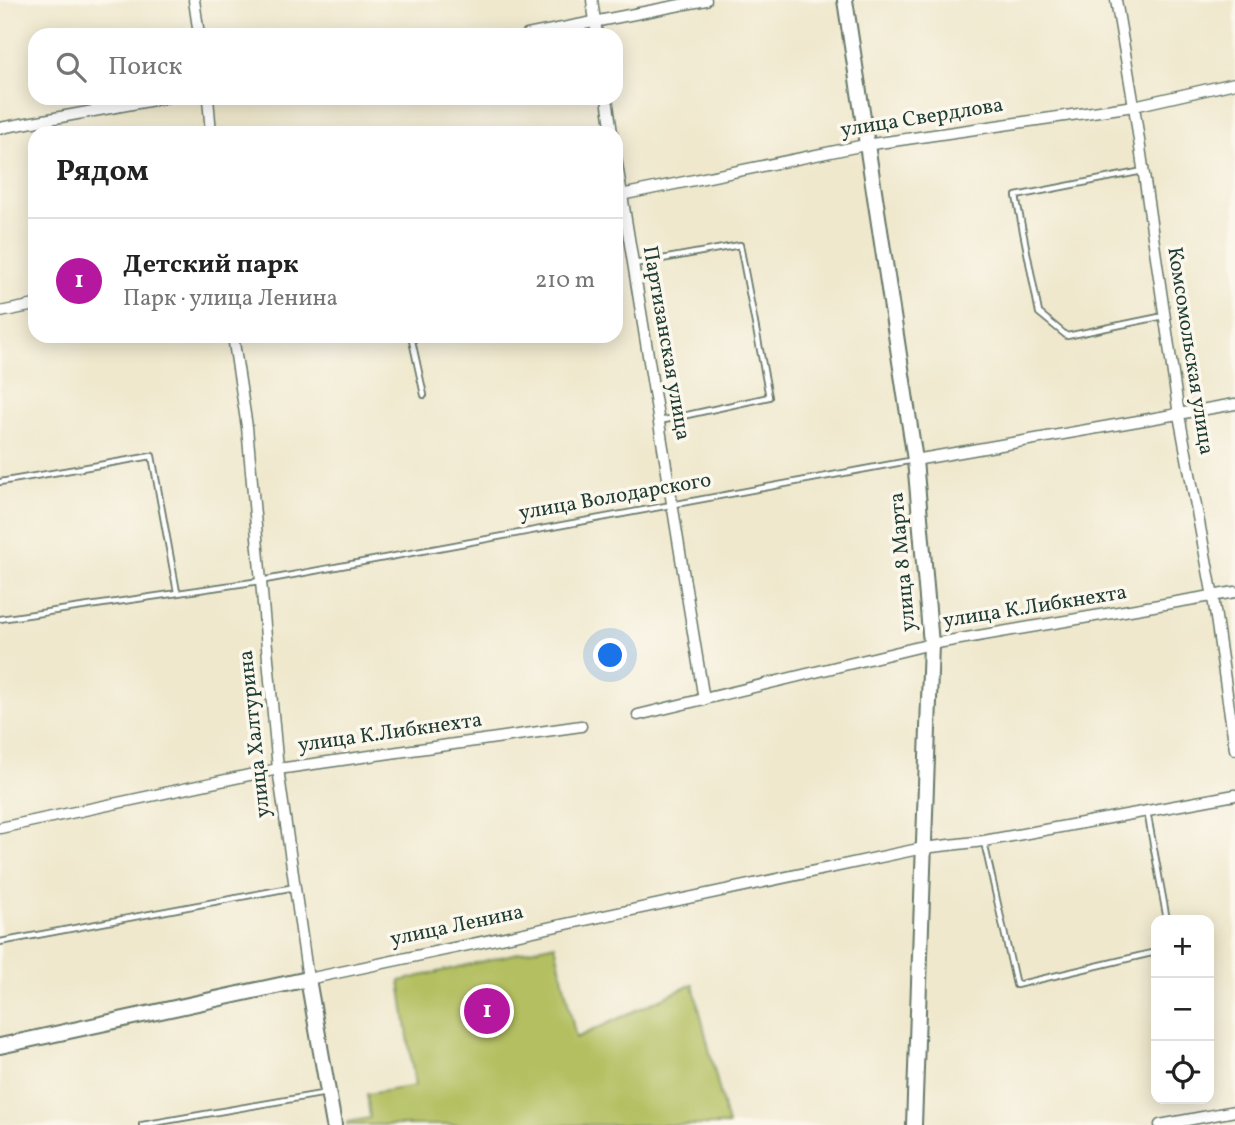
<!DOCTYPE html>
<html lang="ru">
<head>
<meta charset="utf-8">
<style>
	:root { --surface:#fff; --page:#f6f6f6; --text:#222; --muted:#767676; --line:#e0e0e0; --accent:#b5179e }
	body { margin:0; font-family:Vollkorn,serif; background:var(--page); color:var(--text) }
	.controls { position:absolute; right:21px; bottom:21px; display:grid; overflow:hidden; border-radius:14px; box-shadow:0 4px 18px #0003 }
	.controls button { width:63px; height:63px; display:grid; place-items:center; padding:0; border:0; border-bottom:2px solid var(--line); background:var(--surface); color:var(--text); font:35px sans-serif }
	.you { position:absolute; left:611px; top:656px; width:24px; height:24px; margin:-18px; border:5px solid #fff; border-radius:50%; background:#1a73e8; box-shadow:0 0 0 10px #1a73e833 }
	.badge { display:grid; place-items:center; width:46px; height:46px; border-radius:50%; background:var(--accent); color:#fff; font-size:23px; font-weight:700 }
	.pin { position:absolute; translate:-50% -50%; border:4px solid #fff; box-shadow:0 2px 7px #0006 }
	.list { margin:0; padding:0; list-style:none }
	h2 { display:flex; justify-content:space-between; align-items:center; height:91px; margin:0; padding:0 28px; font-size:30px }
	h2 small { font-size:23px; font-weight:400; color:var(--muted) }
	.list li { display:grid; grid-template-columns:46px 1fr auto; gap:21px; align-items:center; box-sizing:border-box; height:126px; padding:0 28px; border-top:2px solid var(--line) }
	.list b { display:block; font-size:26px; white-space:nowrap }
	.list p { margin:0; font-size:23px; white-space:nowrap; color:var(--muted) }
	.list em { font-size:23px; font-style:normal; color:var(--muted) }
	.icon { flex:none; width:38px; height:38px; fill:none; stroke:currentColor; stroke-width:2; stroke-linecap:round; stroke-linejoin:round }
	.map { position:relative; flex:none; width:1235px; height:1125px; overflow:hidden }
	.search { position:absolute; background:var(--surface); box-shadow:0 4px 18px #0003; left:28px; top:28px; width:595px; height:77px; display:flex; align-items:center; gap:18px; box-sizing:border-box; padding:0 24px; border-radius:21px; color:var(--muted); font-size:26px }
	.panel { position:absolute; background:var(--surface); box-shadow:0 4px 18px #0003; left:28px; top:126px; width:595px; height:217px; border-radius:21px }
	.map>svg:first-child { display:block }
	.green { fill:#b3bf61; stroke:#697e4a; stroke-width:2 }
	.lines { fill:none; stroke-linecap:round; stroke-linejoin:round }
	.service-casing { stroke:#68796a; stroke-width:8 }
	.minor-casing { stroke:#68796a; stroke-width:13 }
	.secondary-casing { stroke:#68796a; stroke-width:18 }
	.service { stroke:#fff; stroke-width:4.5 }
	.minor { stroke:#fff; stroke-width:10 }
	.secondary { stroke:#fff; stroke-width:14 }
	.labels { text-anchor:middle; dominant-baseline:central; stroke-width:7; stroke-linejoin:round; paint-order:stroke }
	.street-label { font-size:21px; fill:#1f3d34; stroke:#fbf7ec }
</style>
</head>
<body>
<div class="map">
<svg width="1235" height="1125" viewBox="0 0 1235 1125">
	<rect width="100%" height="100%" fill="#fbf7ec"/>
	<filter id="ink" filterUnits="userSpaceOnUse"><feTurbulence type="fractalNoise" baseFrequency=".0143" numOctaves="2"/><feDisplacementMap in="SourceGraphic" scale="14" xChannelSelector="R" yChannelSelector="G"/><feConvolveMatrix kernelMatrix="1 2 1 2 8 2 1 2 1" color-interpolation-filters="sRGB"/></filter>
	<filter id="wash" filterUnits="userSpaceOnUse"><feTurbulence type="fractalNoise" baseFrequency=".00686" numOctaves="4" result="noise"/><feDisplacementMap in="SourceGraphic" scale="28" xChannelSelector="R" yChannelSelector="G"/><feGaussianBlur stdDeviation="1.57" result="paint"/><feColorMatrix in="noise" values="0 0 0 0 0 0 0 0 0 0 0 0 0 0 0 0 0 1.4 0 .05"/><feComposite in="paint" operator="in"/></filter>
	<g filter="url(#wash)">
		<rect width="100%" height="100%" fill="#efe8cd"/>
		<path class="green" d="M555,944L576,1038L693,984L728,1125H347V1122L370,1118L367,1094L415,1086L400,981Z"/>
	</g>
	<g filter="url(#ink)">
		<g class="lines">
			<g class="service-casing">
				<g id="service">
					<path d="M1143,171L1016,196L1039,313L1067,336L1164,316"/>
					<path d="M634,264L740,245L769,397L660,421"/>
					<path d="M411,336L424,395"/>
					<path d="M0,482L152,456L177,592"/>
					<path d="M0,619L260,581L914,460"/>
					<path d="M1147,811L1167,920"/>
					<path d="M984,842L1016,985L1156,952"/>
					<path d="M0,942L295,887"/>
					<path d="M142,1125L327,1093"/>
				</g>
			</g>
			<g class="minor-casing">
				<g id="minor">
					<path d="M194,0L199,35"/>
					<path d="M592,0L597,35"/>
					<path d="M1116,0L1134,106L1179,415L1213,597L1235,749"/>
					<path d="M527,35L706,0"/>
					<path d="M208,98L211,133"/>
					<path d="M607,98L612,133"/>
					<path d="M0,128L165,98"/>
					<path d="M616,158L704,700"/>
					<path d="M616,196L865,145L1134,106L1235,83"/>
					<path d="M0,312L35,305"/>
					<path d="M233,336L247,427L278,769L308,979L923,848L984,841L1235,795"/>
					<path d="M915,460L1235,404"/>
					<path d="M638,715L931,644L1235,592"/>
					<path d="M0,828L278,769L581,726"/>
					<path d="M1160,1125L1235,1111"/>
				</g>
			</g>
			<g class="secondary-casing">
				<g id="secondary">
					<path d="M845,0L915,460L931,644L914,1125"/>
					<path d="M0,1046L308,979L334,1125"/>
				</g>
			</g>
			<use href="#service" class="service"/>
			<use href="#minor" class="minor"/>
			<use href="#secondary" class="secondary"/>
		</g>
	</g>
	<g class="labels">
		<g class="street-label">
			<text transform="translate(922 118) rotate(-9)">улица Свердлова</text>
			<text transform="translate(666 343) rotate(80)">Партизанская улица</text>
			<text transform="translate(1190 351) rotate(81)">Комсомольская улица</text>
			<text transform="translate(615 497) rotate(-10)">улица Володарского</text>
			<text transform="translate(903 562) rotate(-95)">улица 8 Марта</text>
			<text transform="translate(1035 607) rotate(-9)">улица К.Либкнехта</text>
			<text transform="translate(390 733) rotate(-8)">улица К.Либкнехта</text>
			<text transform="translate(255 734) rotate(-96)">улица Халтурина</text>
			<text transform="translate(457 926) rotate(-12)">улица Ленина</text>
		</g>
	</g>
</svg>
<div class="controls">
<button>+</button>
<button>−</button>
<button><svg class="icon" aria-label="locate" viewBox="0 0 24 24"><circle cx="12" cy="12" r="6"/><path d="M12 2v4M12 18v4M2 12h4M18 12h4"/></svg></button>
</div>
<div class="you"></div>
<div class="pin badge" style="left:487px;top:1011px">1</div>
<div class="search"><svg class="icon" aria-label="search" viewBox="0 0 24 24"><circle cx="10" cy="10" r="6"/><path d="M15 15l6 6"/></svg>Поиск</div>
<section class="panel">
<h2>Рядом<small></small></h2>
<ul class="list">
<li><span class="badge">1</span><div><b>Детский парк</b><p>Парк · улица Ленина</p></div><em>210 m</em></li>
</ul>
</section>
</div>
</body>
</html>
